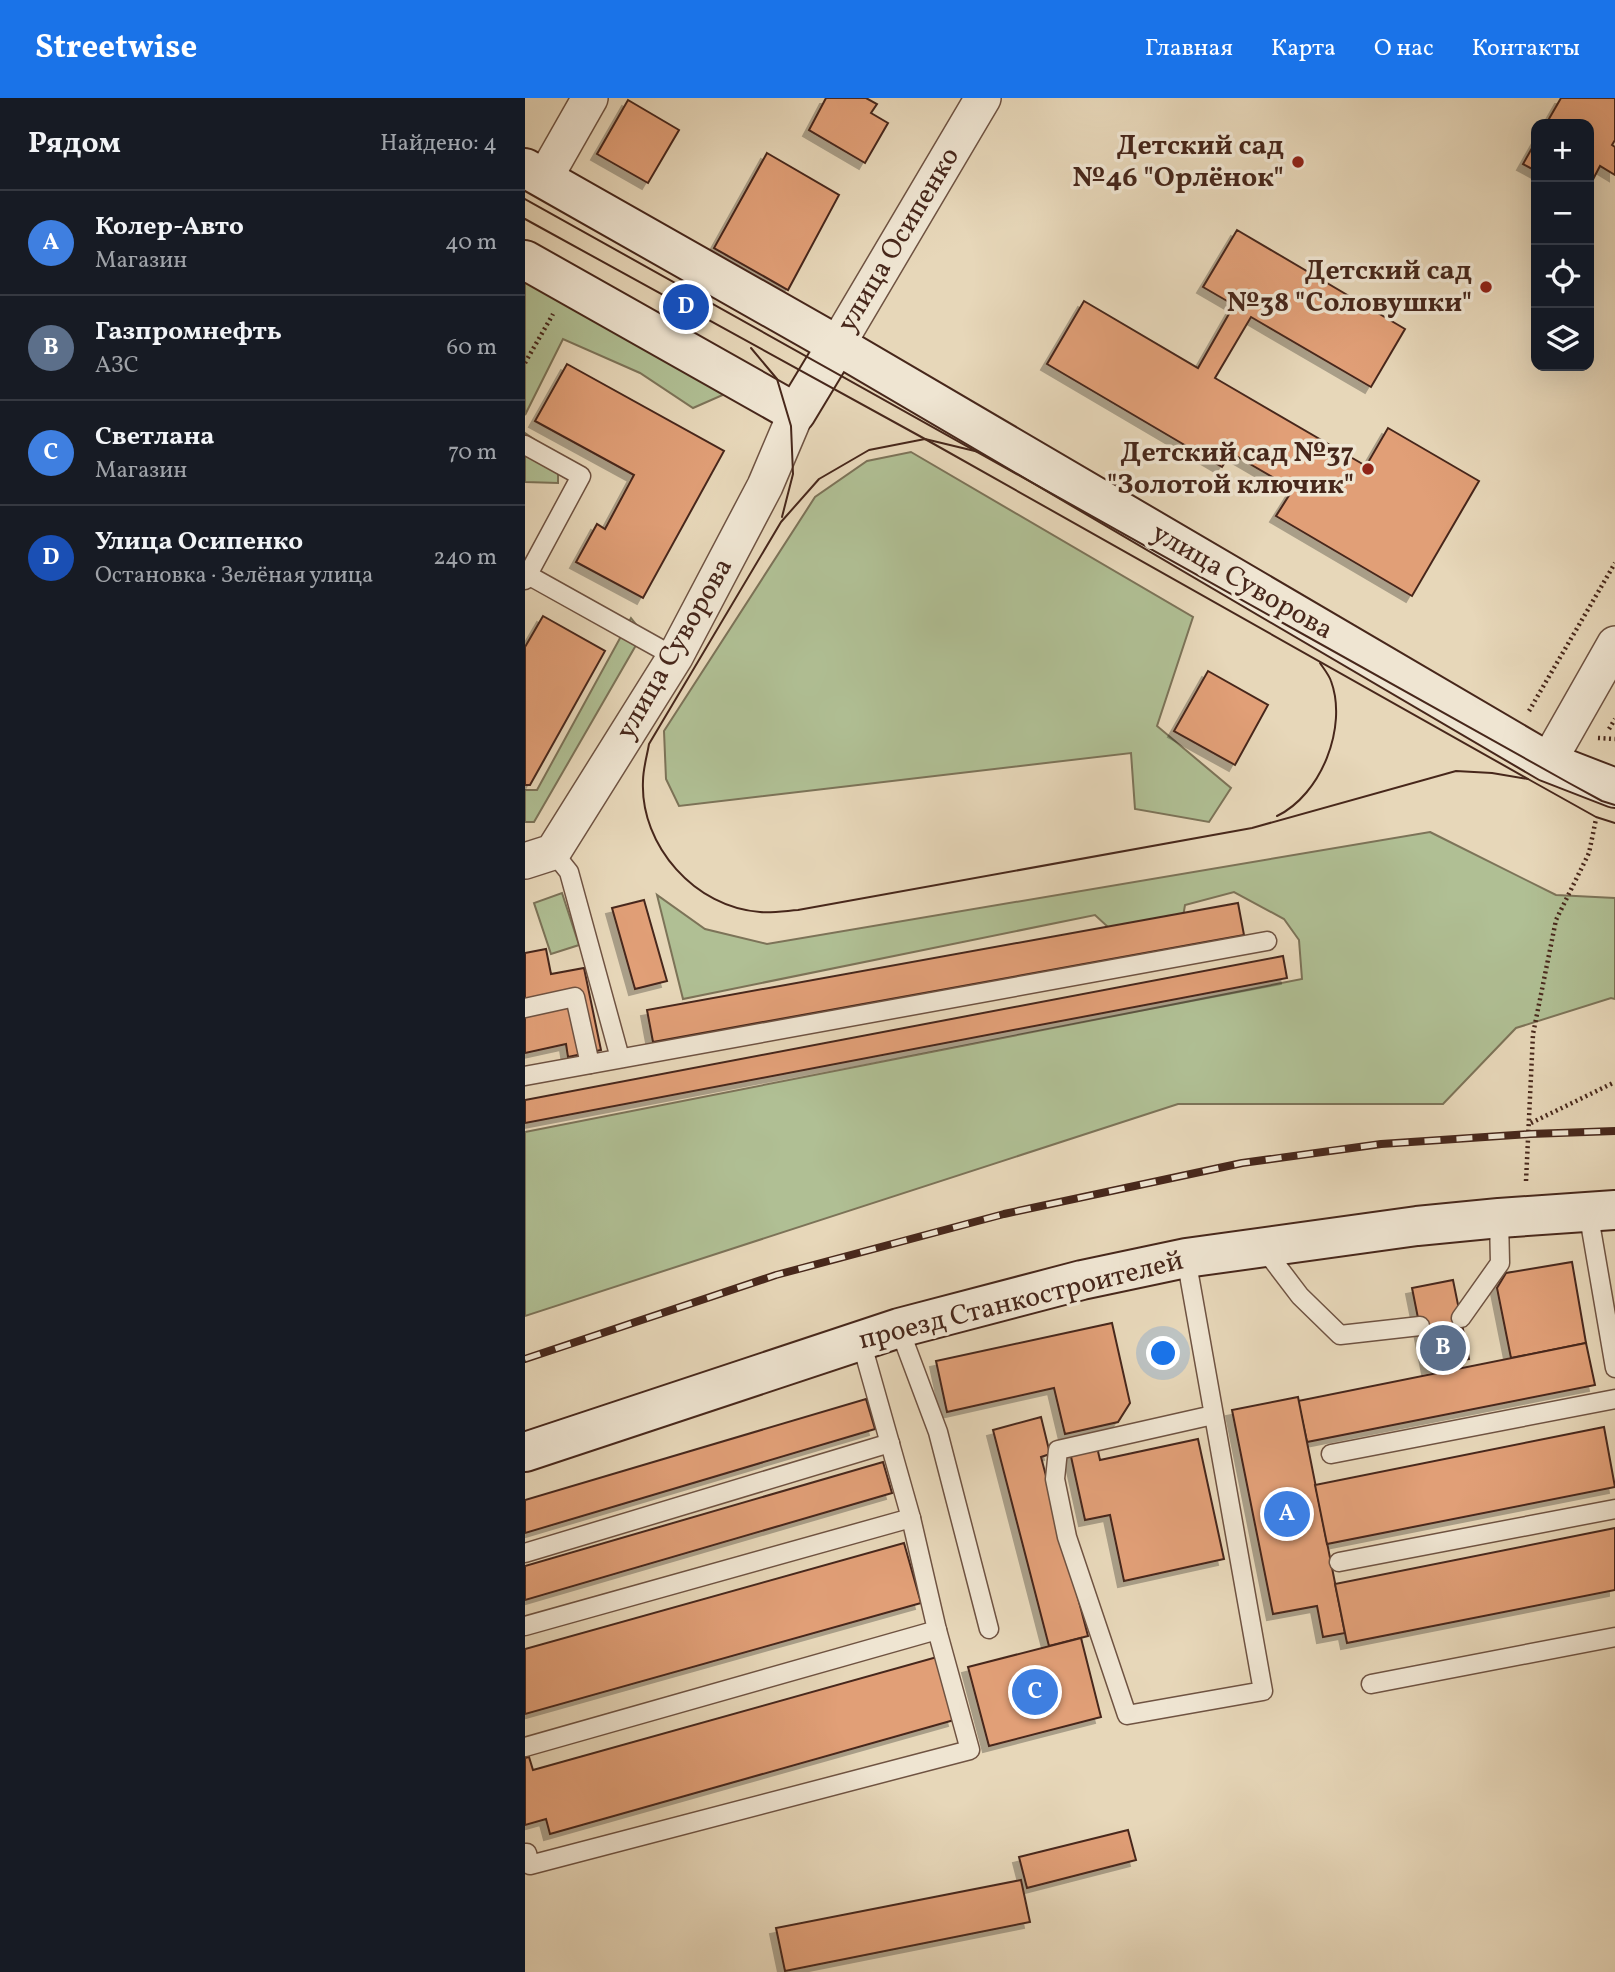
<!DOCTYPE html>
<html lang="ru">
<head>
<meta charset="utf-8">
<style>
	:root { --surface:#171b24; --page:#20242c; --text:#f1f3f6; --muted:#9ea1a6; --line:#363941; --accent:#1a73e8 }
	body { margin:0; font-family:Vollkorn,serif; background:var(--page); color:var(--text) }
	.controls { position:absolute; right:21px; top:21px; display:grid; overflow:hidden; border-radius:14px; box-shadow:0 7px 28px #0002 }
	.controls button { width:63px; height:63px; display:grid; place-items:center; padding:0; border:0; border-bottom:2px solid var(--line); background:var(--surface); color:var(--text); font:35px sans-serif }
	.you { position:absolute; left:639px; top:1256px; width:24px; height:24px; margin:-18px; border:5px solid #fff; border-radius:50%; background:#1a73e8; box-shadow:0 0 0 10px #1a73e833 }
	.badge { display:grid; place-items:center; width:46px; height:46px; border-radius:50%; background:var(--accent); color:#fff; font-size:23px; font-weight:700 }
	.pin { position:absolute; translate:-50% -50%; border:4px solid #fff; box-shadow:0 2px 7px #0006 }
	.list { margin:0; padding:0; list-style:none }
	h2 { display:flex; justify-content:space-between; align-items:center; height:91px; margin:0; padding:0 28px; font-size:30px }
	h2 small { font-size:23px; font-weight:400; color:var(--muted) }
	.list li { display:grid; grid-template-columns:46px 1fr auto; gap:21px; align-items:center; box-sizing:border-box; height:105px; padding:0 28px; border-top:2px solid var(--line) }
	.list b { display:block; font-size:26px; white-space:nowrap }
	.list p { margin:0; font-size:23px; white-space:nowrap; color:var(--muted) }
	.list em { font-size:23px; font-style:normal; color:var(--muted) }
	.icon { flex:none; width:38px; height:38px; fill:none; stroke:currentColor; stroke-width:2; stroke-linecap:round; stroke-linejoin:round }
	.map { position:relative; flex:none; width:1090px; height:1874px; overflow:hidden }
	header { display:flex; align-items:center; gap:42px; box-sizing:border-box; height:98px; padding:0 35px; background:var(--accent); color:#fff }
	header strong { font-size:33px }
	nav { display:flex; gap:38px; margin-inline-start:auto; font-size:24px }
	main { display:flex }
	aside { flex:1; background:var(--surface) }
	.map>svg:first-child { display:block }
	.green { fill:#b0bf94; stroke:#7c7358; stroke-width:2 }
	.building { fill:#e19f77; stroke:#47271b; stroke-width:2; filter:url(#shadow) }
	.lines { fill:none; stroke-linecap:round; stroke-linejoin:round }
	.lane-casing { stroke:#6f5342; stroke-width:21 }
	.street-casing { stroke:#6f5342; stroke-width:38 }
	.secondary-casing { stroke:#47271b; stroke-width:42 }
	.path { stroke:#47271b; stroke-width:4.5; stroke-dasharray:2 3.5; stroke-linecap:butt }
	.lane { stroke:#efe5d2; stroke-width:18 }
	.street { stroke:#efe5d2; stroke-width:35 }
	.secondary { stroke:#efe5d2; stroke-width:38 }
	.tram { stroke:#47271b; stroke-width:2 }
	.rail-casing { stroke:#47271b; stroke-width:8 }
	.rail { stroke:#efe5d2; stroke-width:5; stroke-dasharray:16; stroke-linecap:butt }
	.poi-dot { fill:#8f2418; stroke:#efe5d2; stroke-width:2.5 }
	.labels { text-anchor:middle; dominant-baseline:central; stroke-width:7; stroke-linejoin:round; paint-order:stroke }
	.poi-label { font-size:28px; font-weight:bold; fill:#47271b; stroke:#efe5d2; text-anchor:end }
	.street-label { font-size:28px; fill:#47271b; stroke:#efe5d2 }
</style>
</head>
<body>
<header>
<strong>Streetwise</strong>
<nav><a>Главная</a><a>Карта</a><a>О нас</a><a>Контакты</a></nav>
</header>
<main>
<aside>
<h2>Рядом<small>Найдено: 4</small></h2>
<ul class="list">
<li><span class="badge" style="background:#3f7fe0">A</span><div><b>Колер-Авто</b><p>Магазин</p></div><em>40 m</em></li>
<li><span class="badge" style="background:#5c6f8a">B</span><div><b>Газпромнефть</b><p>АЗС</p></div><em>60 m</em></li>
<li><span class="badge" style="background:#3f7fe0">C</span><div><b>Светлана</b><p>Магазин</p></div><em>70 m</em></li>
<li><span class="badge" style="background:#1a4fb4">D</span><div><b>Улица Осипенко</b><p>Остановка · Зелёная улица</p></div><em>240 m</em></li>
</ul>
</aside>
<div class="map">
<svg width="1090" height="1874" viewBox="0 0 1090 1874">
	<defs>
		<filter id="shadow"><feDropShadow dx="-6" dy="6" stdDeviation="0" flood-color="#0004"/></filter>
	</defs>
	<rect width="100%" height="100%" fill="#e7d7b9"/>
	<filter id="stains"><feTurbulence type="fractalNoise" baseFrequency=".00286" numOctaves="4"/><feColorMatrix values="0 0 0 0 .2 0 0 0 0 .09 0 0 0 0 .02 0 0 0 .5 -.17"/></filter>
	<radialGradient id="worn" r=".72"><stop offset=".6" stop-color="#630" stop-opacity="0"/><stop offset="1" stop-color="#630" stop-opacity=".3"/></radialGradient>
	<g class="green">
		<path d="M0,170L216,289L168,310L115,275L38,241L0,317Z"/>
		<path d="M0,335L33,358V385L0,384Z"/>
		<path d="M386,354L668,519L632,628L706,690L684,724L610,711L606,655L154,708L141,681L139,633L290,399L342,363Z"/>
		<path d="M106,520L118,535L9,724H0V692H12Z"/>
		<path d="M905,734L1031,797L1090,800V901L1086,900L991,930L918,1006H653L0,1218V1034L777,881L774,842L759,821L709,794L660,807L656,831L596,841L570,817L158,901L132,797L180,831L242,846Z"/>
		<path d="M37,795L54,847L26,856L9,805Z"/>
	</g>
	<g class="building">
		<path d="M301,0H341L352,6L346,15L363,25L340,65L284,32Z"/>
		<path d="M1036,0H1090V42L1087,47L1090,49V77L1075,68L1064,89V26H1021Z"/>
		<path d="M103,2L154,32L123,85L72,56Z"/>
		<path d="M1011,43V73L998,66Z"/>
		<path d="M242,55L314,97L263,192L189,150Z"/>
		<path d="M712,132L880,231L846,289L726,219L690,280L841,368L863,330L954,383L887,498L751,418L768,391L706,355L697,369L522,266L559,203L673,270L709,207L678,189Z"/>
		<path d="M42,266L199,353L118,500L51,464L72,426L80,431L109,377L10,323Z"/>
		<path d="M18,518L80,553L5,687H0V549Z"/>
		<path d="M683,573L743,607L710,667L649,633Z"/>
		<path d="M119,802L142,883L110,891L87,810Z"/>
		<path d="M713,805L719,837L128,944L122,912Z"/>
		<path d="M21,851L26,876L59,870L76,952L43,959L41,946L0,955V855Z"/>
		<path d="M758,858L762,880L0,1025V1002Z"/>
		<path d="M1047,1164L1061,1245L986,1260L972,1190L981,1175Z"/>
		<path d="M928,1182L944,1261L903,1270L887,1190Z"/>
		<path d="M587,1225L605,1305L593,1324L540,1336L529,1290L422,1314L411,1263Z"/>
		<path d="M1061,1245L1070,1287L782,1344L773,1303Z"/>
		<path d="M773,1299L820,1535L798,1539L792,1508L748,1516L707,1312Z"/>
		<path d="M341,1301L350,1331L0,1435V1402Z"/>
		<path d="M516,1319L525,1356L516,1359L563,1538L524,1548L468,1332Z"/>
		<path d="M1079,1329L1090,1389L802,1446L790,1387Z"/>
		<path d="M673,1341L699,1461L599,1483L585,1417L560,1422L545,1354L572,1349L575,1362Z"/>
		<path d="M358,1364L367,1395L0,1502V1468Z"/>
		<path d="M1090,1430V1492L822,1545L810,1486Z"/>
		<path d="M379,1445L396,1505L0,1616V1551Z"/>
		<path d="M556,1540L576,1619L464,1648L443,1569Z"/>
		<path d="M412,1559L429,1622L25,1736L21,1721L0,1727V1660L4,1659L8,1672Z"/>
		<path d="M603,1732L611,1762L502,1790L494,1759Z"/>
		<path d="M496,1782L505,1824L260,1873L251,1830Z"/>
	</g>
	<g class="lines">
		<g class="lane-casing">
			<g id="lane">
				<path d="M0,347L56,378L0,482"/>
				<path d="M3,477L150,559"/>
				<path d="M28,754L44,774L95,960"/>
				<path d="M0,910L50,899L65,966"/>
				<path d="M0,978L742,843"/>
				<path d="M1063,1113L1090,1270"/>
				<path d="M737,1148L775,1198L815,1237L895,1228"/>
				<path d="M661,1160L738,1593L602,1617L542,1439L530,1381L533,1352L688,1317"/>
				<path d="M936,1220L975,1165L974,1120"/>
				<path d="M374,1230L413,1334L464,1531"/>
				<path d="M806,1356L1090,1301"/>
				<path d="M0,1455L365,1345"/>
				<path d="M814,1464L1090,1411"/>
				<path d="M0,1528L386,1420"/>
				<path d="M846,1586L1090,1539"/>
				<path d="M0,1649L412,1532L386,1420L336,1243"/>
				<path d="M0,1755H2L5,1767L445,1652L412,1532"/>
			</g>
		</g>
		<g class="street-casing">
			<g id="street">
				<path d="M19,81L65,0"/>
				<path d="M312,247L458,0"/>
				<path d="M1023,664L1090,546"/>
				<path d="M0,763L28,754L150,559L240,388L271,315"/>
			</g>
		</g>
		<g class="secondary-casing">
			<g id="secondary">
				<path d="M0,70L312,247L1023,664L1090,690"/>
				<path d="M0,162L271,315L312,247"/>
				<path d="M0,1354L374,1230L557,1182L661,1160L892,1128L974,1120L1090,1112"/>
			</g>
		</g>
		<g class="path">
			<path d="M0,265L28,216"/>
			<path d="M1004,613L1090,465"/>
			<path d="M1084,631L1090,621"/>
			<path d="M1073,640L1090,641"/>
			<path d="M1006,1025L1090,984"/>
			<path d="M1001,1083L1008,936L1031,822L1064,755L1071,721"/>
		</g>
		<use href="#lane" class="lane"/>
		<use href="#street" class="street"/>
		<use href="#secondary" class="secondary"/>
		<g class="tram">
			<path d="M0,101L1044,685L1077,703L1090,707"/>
			<path d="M0,121L400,341L1003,681L1071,719L1090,725"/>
			<path d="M226,250L252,281L266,328L268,376L257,419"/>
			<path d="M454,354L400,341L344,352L294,381L256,424L124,646C122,658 118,671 118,683C115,748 171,810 235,814C247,815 260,813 273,812L727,730L931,673L967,675L1003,681"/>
			<path d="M752,718C796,697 823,629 806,583C804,577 799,571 795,565"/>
		</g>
		<g class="rail-casing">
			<path id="rail" d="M0,1261L251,1177L479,1116L717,1065L856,1046L1005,1036L1090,1033"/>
		</g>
		<use href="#rail" class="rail"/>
	</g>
	<g class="poi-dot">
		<circle cx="773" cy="64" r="7"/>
		<circle cx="961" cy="189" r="7"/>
		<circle cx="843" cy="371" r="7"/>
	</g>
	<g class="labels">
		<g class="poi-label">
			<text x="759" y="48">Детский сад<tspan x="759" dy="32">№46 "Орлёнок"</tspan></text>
			<text x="947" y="173">Детский сад<tspan x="947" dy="32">№38 "Соловушки"</tspan></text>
			<text x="829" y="355">Детский сад №37<tspan x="829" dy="32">"Золотой ключик"</tspan></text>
		</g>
		<g class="street-label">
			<text transform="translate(374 142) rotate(-59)">улица Осипенко</text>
			<text transform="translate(717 484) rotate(30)">улица Суворова</text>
			<text transform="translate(150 551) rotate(-60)">улица Суворова</text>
			<text transform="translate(496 1203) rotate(-14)">проезд Станкостроителей</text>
		</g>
	</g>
	<rect width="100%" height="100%" filter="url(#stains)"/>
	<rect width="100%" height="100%" fill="url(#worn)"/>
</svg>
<div class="controls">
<button>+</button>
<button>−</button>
<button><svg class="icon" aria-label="locate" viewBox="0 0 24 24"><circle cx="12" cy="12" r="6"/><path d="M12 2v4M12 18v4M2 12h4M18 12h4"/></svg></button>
<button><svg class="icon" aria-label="layers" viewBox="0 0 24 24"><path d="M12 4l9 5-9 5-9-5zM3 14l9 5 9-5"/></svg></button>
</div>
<div class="you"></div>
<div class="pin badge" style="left:762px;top:1416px;background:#3f7fe0">A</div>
<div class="pin badge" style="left:918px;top:1250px;background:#5c6f8a">B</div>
<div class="pin badge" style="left:510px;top:1594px;background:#3f7fe0">C</div>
<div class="pin badge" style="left:161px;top:209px;background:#1a4fb4">D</div>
</div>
</main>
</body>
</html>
